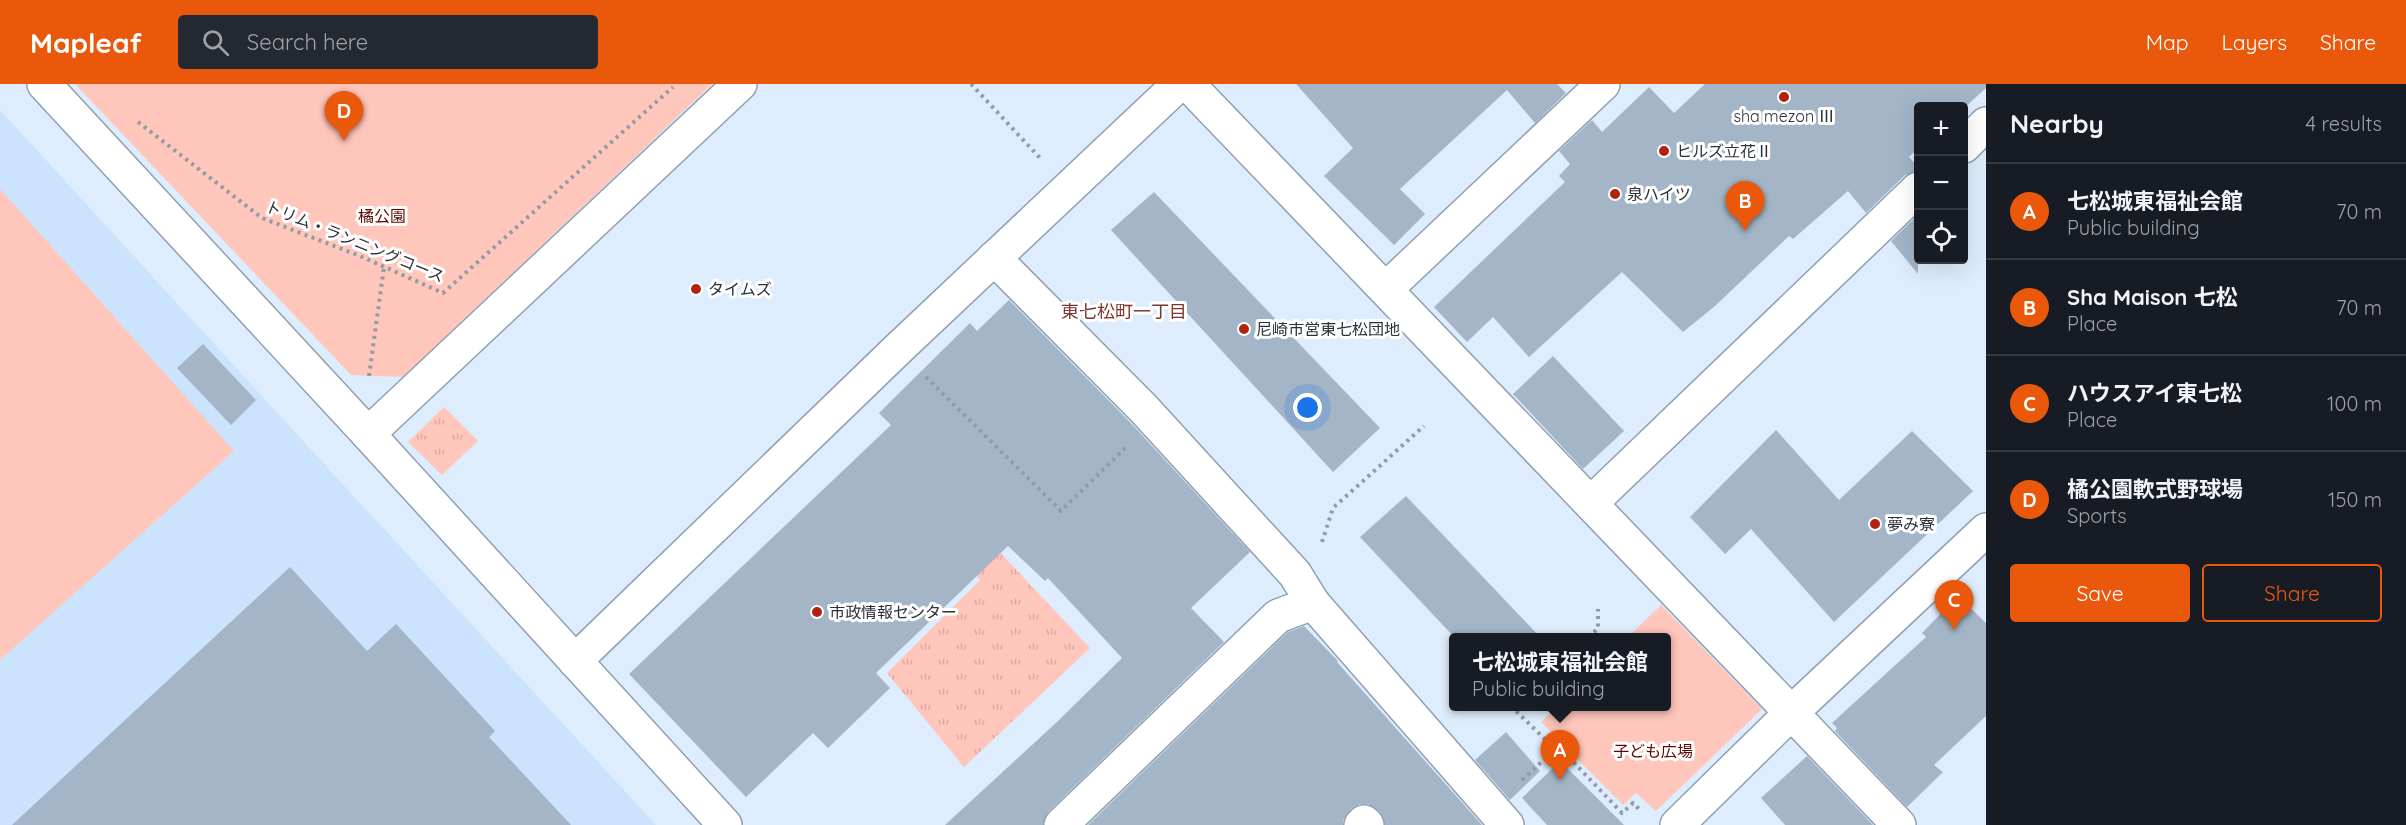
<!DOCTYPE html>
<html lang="en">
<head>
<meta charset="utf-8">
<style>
	:root { --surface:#171b24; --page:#242831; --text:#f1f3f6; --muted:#9ea1a6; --line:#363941; --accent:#ea580c }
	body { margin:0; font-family:Quicksand,"Noto Sans JP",sans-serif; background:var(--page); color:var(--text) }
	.controls { position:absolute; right:18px; top:18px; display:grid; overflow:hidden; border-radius:6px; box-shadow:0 6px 24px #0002 }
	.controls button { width:54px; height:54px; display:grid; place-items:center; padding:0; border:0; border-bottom:2px solid var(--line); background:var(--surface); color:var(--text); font:30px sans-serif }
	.you { position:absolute; left:1308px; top:324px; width:21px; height:21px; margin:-15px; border:4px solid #fff; border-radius:50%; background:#1a73e8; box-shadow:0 0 0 9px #1a73e833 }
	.badge { display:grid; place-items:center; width:39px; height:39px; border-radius:50%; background:var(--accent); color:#fff; font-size:20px; font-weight:700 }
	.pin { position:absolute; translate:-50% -50px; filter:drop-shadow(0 2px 3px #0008) }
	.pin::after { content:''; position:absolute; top:32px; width:21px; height:18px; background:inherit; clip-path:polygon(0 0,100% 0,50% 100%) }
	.popup { position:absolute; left:1449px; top:549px; width:222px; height:78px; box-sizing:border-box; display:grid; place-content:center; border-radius:6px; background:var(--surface); filter:drop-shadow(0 2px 4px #0005); font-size:20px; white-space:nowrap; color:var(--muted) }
	.popup b { font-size:22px; color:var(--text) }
	.popup::after { content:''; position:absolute; left:50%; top:100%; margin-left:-12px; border:12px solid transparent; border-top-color:var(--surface) }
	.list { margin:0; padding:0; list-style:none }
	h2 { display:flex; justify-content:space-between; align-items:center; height:78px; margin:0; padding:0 24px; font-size:26px }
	h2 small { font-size:20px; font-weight:400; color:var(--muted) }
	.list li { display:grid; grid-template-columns:39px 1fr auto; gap:18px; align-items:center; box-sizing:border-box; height:96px; padding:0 24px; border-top:2px solid var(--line) }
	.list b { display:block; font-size:22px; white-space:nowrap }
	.list p { margin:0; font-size:20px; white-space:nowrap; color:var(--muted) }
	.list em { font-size:20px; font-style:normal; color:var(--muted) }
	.actions { display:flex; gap:12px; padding:18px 24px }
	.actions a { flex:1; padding:14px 0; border:2px solid var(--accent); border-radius:6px; text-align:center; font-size:21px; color:var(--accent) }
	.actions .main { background:var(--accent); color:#fff }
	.icon { flex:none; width:33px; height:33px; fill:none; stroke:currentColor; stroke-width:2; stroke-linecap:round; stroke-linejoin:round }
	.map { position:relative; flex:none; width:1986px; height:741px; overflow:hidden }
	header { display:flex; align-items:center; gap:36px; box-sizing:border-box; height:84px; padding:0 30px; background:var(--accent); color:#fff }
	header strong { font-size:28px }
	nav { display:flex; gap:33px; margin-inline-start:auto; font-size:21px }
	.search { width:420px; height:54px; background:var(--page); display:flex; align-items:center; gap:15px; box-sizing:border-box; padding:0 21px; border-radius:6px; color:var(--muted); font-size:22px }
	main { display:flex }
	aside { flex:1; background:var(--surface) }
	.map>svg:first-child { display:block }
	.built { fill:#cbe3fc }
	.grass { fill:url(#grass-tufts) }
	.park { fill:#ffc6bb }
	.building { fill:#a3b5c7 }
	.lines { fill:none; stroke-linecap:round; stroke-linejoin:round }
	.street-casing { stroke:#8ea0b1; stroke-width:36 }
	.secondary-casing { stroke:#8ea0b1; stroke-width:36 }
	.path { stroke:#909ba8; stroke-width:4; stroke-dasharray:3 4.5; stroke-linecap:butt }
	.street { stroke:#fff; stroke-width:33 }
	.secondary { stroke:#fff; stroke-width:33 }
	.poi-dot { fill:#b1230f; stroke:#fff; stroke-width:2 }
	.labels { text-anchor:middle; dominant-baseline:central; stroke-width:6; stroke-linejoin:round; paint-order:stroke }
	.poi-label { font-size:16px; fill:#2b3239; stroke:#fff; text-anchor:start }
	.park-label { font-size:16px; fill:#5d0801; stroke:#fff }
	.street-label { font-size:16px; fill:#2b3239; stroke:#fff }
	.neighbourhood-label { font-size:18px; fill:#7c362b; stroke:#fff }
</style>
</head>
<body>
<header>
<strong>Mapleaf</strong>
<div class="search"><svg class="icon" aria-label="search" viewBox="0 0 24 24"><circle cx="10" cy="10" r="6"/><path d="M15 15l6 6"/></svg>Search here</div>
<nav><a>Map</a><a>Layers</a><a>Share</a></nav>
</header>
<main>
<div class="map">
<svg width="1986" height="741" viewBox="0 0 1986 741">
	<defs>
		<pattern id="grass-tufts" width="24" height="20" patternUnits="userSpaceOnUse" patternTransform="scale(1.5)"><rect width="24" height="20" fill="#ffc6bb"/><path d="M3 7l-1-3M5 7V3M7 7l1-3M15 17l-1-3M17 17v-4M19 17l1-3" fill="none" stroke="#dbaba2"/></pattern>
	</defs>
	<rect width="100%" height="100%" fill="#deedfd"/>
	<path class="built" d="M0,26L304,358L656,741H0Z"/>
	<g class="grass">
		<path d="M444,323L478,357L442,391L408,358Z"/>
		<path d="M896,358L1090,564L964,683L887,589L980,496L880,374Z"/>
	</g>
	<g class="park">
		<path d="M75,0H712L403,293L351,291Z"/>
		<path d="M0,105L234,367L0,576Z"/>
		<path d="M1661,521L1762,625L1656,727L1636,709L1623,721L1541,638L1557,623L1666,622V554L1628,553Z"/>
	</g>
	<g class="building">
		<path d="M1296,0H1557L1566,9L1535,39L1507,6L1400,105L1425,130L1394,161L1324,92L1353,64Z"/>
		<path d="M1705,0H1986V4L1964,24L1918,22V64L1909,73L1918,83V87L1905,91L1866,129L1848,107L1793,155L1789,152L1715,222L1683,248L1622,188L1529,273L1493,233L1467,258L1434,223L1565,98L1559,92L1570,80L1559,67L1592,36L1602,48L1649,3L1674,29Z"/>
		<path d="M1154,108L1380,344L1333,388L1111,146Z"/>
		<path d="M1918,131V190L1891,157Z"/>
		<path d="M1009,216L1129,337L1250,468L1191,524L1224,558L1048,728L1043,741H945L1058,637L1122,574L1048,494L1045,497L1008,462L876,589L890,604L828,664L813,649L746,713L629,590L891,341L879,329L970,239L977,247Z"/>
		<path d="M203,260L256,316L231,341L177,284Z"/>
		<path d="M1553,272L1624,347L1583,385L1513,310Z"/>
		<path d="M1776,346L1839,416L1912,347L1973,407L1834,538L1751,445L1725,470L1690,433Z"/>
		<path d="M1406,412L1541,554H1455L1360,453Z"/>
		<path d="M290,483L367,567L396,540L495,647L489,653L571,741H12Z"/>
		<path d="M1958,512L1986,539V632L1934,681L1943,688L1907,723L1835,647L1837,644L1832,639L1926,553L1922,549Z"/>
		<path d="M1304,542L1338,577L1337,578L1482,741H1385L1380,728L1368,720H1359L1351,725L1343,736V741H1088L1288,548Z"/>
		<path d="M1506,648L1540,687L1510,716L1475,676Z"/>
		<path d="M1807,672L1873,741H1785L1761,714Z"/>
		<path d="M1560,677L1624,741H1547L1522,714Z"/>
	</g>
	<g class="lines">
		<g class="street-casing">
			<g id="street">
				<path d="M44,0L368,350L725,741"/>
				<path d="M1188,0L1899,741"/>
				<path d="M1964,62L1986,40"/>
				<path d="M994,174L1143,324L1295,490L1313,519L1507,741"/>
				<path d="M1386,205L1603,0"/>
				<path d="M368,350L740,0"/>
				<path d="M1591,419L1918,105"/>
				<path d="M575,577L898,265L1179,0"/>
				<path d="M1061,741L1278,532L1313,519"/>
				<path d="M1361,741L1364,738L1367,741"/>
			</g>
		</g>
		<g class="secondary-casing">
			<path id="secondary" d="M1677,741L1792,628L1986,446"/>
		</g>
		<g class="path">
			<path d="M971,0L1041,75"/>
			<path d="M138,38L262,134L360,172L443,209L673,3"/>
			<path d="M369,292L384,183"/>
			<path d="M926,293L1061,427L1125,364"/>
			<path d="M1322,458L1333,424L1424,342"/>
			<path d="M1589,554L1598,544V525"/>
			<path d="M1521,622L1516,627L1555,665"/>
			<path d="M1558,662L1622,729L1633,719L1641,727"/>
			<path d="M1522,696L1562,659"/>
		</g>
		<use href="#street" class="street"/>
		<use href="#secondary" class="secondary"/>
	</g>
	<g class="poi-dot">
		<circle cx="1784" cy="13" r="6"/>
		<circle cx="1664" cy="67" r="6"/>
		<circle cx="1615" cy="110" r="6"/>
		<circle cx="696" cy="205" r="6"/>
		<circle cx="1244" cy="245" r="6"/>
		<circle cx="1875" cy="440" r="6"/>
		<circle cx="817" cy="528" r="6"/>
	</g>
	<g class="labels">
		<g class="poi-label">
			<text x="1784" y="32" text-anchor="middle">sha mezon Ⅲ</text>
			<text x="1676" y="67">ヒルズ立花Ⅱ</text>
			<text x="1627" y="110">泉ハイツ</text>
			<text x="708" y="205">タイムズ</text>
			<text x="1256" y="245">尼崎市営東七松団地</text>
			<text x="1887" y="440">夢み寮</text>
			<text x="829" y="528">市政情報センター</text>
		</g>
		<g class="park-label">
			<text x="382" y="132">橘公園</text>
			<text x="1653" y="667">子ども広場</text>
		</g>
		<g class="street-label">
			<text transform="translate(355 157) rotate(22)">トリム・ランニングコース</text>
		</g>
		<g class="neighbourhood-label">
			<text x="1124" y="227">東七松町一丁目</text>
		</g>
	</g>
</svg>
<div class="controls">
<button>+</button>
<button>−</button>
<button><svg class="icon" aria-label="locate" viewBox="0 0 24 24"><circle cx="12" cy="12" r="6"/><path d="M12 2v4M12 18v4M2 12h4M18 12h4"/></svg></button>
</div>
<div class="you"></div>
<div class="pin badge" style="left:1560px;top:696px">A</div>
<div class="popup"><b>七松城東福祉会館</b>Public building</div>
<div class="pin badge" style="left:1745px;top:147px">B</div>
<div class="pin badge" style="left:1954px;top:546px">C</div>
<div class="pin badge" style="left:344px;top:57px">D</div>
</div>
<aside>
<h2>Nearby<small>4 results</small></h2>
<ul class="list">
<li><span class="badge">A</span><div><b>七松城東福祉会館</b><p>Public building</p></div><em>70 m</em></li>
<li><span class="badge">B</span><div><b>Sha Maison 七松</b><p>Place</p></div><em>70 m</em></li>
<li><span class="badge">C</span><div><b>ハウスアイ東七松</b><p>Place</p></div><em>100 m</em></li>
<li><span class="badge">D</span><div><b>橘公園軟式野球場</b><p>Sports</p></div><em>150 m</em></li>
</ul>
<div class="actions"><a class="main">Save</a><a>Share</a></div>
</aside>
</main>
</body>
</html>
